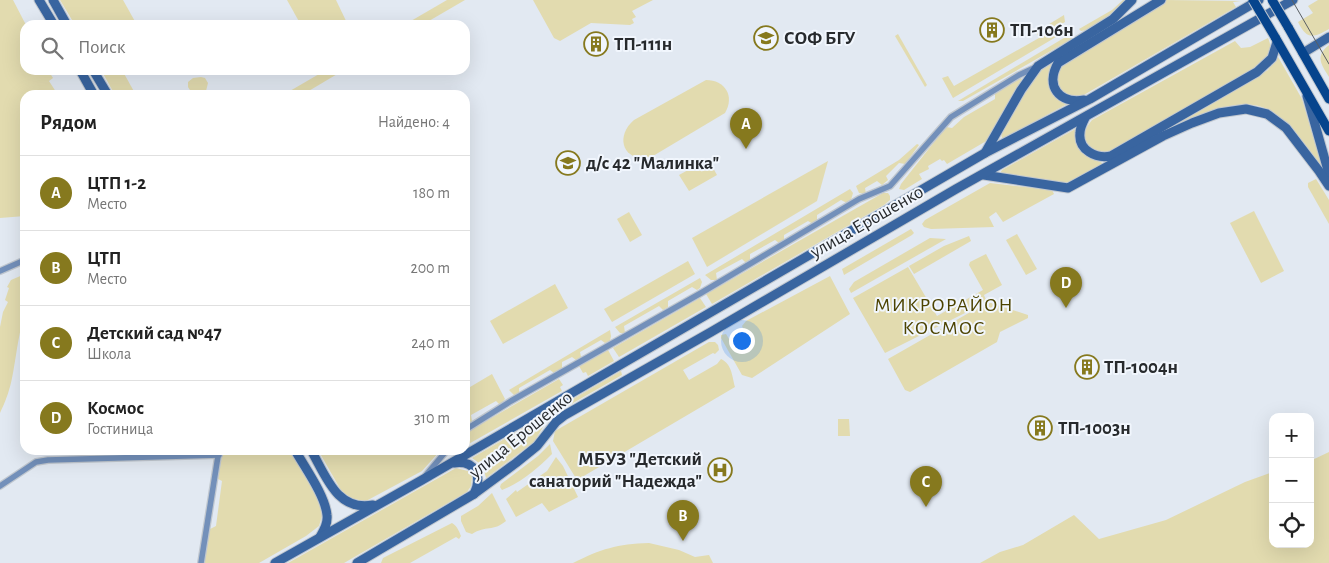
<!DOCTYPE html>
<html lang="ru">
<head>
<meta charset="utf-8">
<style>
	:root { --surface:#fff; --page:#f6f6f6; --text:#222; --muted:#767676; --line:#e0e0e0; --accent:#86791e }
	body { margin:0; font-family:"Alegreya Sans",sans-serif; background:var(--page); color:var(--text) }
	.controls { position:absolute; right:15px; bottom:15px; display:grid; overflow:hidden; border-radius:10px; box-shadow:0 5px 20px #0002 }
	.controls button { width:45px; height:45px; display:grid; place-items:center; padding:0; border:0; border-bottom:1px solid var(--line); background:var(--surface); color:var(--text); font:25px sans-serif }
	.you { position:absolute; left:741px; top:340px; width:18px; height:18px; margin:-12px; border:4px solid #fff; border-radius:50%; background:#1a73e8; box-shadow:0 0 0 8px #1a73e833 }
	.badge { display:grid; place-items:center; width:32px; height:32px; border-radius:50%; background:var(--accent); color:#fff; font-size:16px; font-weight:700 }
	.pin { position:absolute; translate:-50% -41px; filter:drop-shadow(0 1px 2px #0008) }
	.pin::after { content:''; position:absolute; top:26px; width:18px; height:15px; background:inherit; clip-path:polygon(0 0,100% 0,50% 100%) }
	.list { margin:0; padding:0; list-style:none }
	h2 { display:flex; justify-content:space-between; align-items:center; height:65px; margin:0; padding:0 20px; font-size:21px }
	h2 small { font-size:16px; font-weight:400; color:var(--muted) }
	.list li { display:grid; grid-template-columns:32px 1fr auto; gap:15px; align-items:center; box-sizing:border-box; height:75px; padding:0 20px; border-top:1px solid var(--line) }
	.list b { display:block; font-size:19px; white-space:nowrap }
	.list p { margin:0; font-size:16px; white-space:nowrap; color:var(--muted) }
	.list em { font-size:16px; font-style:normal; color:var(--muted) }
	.icon { flex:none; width:28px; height:28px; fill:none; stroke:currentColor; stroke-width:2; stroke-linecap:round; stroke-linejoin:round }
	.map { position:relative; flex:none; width:1329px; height:563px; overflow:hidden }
	.search { position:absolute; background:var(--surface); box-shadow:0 5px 20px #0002; left:20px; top:20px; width:450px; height:55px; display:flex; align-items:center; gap:12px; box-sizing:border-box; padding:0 18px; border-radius:15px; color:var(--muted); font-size:19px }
	.panel { position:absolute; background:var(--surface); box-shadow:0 5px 20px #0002; left:20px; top:90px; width:450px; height:365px; border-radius:15px }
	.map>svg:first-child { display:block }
	.green { fill:#e2dbaf }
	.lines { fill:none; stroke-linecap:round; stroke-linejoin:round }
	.street-casing { stroke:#c0c7cf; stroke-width:8 }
	.secondary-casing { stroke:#c0c7cf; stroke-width:11 }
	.primary-casing { stroke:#c0c7cf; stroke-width:11 }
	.street { stroke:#7390ba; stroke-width:5.5 }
	.secondary { stroke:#3965a0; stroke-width:9 }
	.primary { stroke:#06448d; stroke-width:9 }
	.tram { stroke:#595e62; stroke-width:1 }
	.primary-bridge-casing { stroke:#c0c7cf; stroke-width:11; stroke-linecap:butt }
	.primary-bridge { stroke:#06448d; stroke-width:9 }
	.labels { text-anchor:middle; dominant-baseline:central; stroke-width:4; stroke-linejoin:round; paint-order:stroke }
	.poi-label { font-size:19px; font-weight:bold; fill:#272a2d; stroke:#f1f6fd; text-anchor:start }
	.street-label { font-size:19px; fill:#272a2d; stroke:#f1f6fd }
	.neighbourhood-label { font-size:20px; letter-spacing:1px; fill:#4c4300; stroke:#f1f6fd }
</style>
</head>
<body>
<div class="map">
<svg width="1329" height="563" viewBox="0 0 1329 563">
	<rect width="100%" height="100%" fill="#e2e9f2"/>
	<g class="green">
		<path d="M0,0H13L26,25L25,70H48L53,78L49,81L58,95H25V216L0,218Z"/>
		<path d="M60,0H123L137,25H75Z"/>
		<path d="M287,0H336L348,25H301Z"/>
		<path d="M447,0H465L422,25H404Z"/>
		<path d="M533,0H653L632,11L636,17L632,19L634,23L630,25L591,23L560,41L554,38Z"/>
		<path d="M1123,0H1128C1118,10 1095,29 1081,31L1079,29L1112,10Z"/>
		<path d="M1166,0L1241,1L1233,2L1236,7L1082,96L1068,97L1056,86L1058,68L1071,57Z"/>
		<path d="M1318,0H1329V29C1313,38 1307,40 1298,22L1313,13L1308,6Z"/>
		<path d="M1064,15L1065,22L1053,29L1056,37L953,98L942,78L948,76L954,86L1039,38L1036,32Z"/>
		<path d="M1074,32V36L1070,40L963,101H958Z"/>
		<path d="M898,34L927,85L925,87L895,36Z"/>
		<path d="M1268,38C1274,51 1267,58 1258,67L1107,154C1084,149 1075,141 1092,120L1235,41L1241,48L1250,47Z"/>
		<path d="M1329,45V77C1321,64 1315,56 1329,45Z"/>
		<path d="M1277,55L1302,99L1323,169C1308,148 1291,123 1269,110C1238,93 1187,120 1159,133L1268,70Z"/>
		<path d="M1053,60L1055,61C1043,80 1047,97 1069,103L1002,139L1001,133C1015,108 1028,76 1053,60Z"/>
		<path d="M101,70H122L136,95H115Z"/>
		<path d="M326,70H344L302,95H283Z"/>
		<path d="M201,77L205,78L208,83L205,95H193L188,87V82L193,78Z"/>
		<path d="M1021,77L1022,80L988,140L947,164L944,160L942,161L940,159L928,166L929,169L919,174L922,179L904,190L899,189L901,184L946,127L952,128L964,117L995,99V93Z"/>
		<path d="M706,80C725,80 735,96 725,113L653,156C625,165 613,138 634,120Z"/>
		<path d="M1077,128C1075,150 1086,155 1104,164L1070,184L1000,173L1002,170Z"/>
		<path d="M917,144L919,145L905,164L899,163L886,176L888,180L882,185L877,181L865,188L866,194L859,193L856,186L899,160Z"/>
		<path d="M708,159L717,175L689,191L679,175Z"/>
		<path d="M828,161L817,201L707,267L692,238Z"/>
		<path d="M1316,179L1329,200V224L1308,187V183Z"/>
		<path d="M990,183L1052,190L1054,194L1003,222L996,212L989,217L994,227L931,229L924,227L922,224L925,220Z"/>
		<path d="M850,189L853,193L851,200L847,203L841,200L817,215V221L813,224L808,221L784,235V241L779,243L775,240L750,254V260L746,263L742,259L716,273L717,280H711L705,275Z"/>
		<path d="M883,193H888L890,196V200L884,205L712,304L706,294Z"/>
		<path d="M1254,211L1284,271L1261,283L1230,223Z"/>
		<path d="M629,212L642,235L630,242L617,219Z"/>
		<path d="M911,229L914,233L912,235L844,275L842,269Z"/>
		<path d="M1017,234L1037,269L1026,275L1006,240Z"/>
		<path d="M969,236L971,241L914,274L909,266L944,246Z"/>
		<path d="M930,238L946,239L851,293L849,289L854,282Z"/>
		<path d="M986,254L1002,285L984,295L987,302L885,353L853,298L908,267L937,316L983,290L969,265L970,262Z"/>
		<path d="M688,261L695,274L612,322L604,309Z"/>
		<path d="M25,274V296L24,297C24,317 19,335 16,355C12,379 11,390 0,413V327L3,312L8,302L5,300L9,288L7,287L11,280Z"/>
		<path d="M830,276L850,314L752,378L742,375L721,338V335L726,334L729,339L744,331L742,326L746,321Z"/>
		<path d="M700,278L702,282L700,288L697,290L692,287L668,301V307L663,310L659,306L624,326L625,333H620L615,327Z"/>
		<path d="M555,284L568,308L503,344L490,321Z"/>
		<path d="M700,298L706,307L619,357L613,348Z"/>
		<path d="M988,302L1028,315V318L1000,332L997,342L910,392L905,390L888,359Z"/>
		<path d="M610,330L611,336L610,341L605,343L601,340L580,352L581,357L576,360L572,357L562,362V368L554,373L550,370L519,388V394L515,396L509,390Z"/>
		<path d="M709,342H715L718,345L719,350L715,354L713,353L683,370L689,380L717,364L721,359C732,364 732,376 735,387L577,480L553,441L555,431Z"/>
		<path d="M608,350L614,361L588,376L586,372L583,373L579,366Z"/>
		<path d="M621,371L622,375L554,414L548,419L534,442L486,478L483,466L472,458Z"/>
		<path d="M492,374L505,399L500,405L496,401L471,415L472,421L465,425V390Z"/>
		<path d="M559,379L563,385L560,387L562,391L465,446V436L472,429Z"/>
		<path d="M838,419H849L850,436H838Z"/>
		<path d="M550,444L552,454C538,468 521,483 502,490L500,487L501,484L538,456Z"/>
		<path d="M223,450H290L321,504L322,516L319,526L306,536L259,563H204L210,529L216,526L222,481L218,479Z"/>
		<path d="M318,450H441L422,471L366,501L353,499L342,492Z"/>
		<path d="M1329,452V563H980L1000,552L1023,545L1074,515L1099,539L1166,520L1245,482L1273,472V544H1310V461Z"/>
		<path d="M556,457L563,466L578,497L549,512L542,503L516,517L506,499L516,490L517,492L547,471Z"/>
		<path d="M456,468L468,471L472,476L471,486L467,492L344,563H288Z"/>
		<path d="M492,493L506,521C493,532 486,525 472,534L466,532L461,521V516L478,506Z"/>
		<path d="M452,523C457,526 459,531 461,536L459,539L456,537L410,563H381L383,558Z"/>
		<path d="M649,543L679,550L695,557L709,555L713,563H573C601,549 617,544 649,543Z"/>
	</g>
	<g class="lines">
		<g class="street-casing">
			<g id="street">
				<path d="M0,271L25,260"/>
				<path d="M465,430L511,401L701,293L859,199L890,186L951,117L1019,75L1036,67"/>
				<path d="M426,475L447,450"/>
				<path d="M0,486L36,462L48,460L219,455"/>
				<path d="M201,563L219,450"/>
			</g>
		</g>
		<g class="secondary-casing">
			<g id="secondary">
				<path d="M39,0L54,25"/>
				<path d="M53,0L67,25"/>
				<path d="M1303,53L1329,37"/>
				<path d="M80,70L94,95"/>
				<path d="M93,70L108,95"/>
				<path d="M1307,96L1329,174"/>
				<path d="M1084,100C1059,104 1045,86 1058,63L1161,0"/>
				<path d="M1085,118C1083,122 1080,128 1080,133C1078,150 1096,159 1111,156L1257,72L1272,58L1277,42"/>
				<path d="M985,153L1021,90L1038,66L1113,19L1132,0"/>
				<path d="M984,175L1068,188L1163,136L1192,123L1219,113L1246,109L1267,114L1286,128L1319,171L1329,186"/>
				<path d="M295,450C305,468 325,495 327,515C328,523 324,530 320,537"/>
				<path d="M311,450C326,476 337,512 373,505"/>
				<path d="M454,463C475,460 483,476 474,494"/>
				<path d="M275,563L422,480L985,153L1090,99L1259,0"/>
				<path d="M357,563L474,494L516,463L537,446L556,422L565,415L711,332L956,189L1293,0"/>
			</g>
		</g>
		<g class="primary-casing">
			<g id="primary">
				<path d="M1288,27L1329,99"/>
				<path d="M1275,37L1329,131"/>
			</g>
		</g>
		<use href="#street" class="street"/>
		<use href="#secondary" class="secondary"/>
		<use href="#primary" class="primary"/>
		<path class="tram" d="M1292,0L1329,64"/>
		<g class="primary-bridge-casing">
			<g id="primary-bridge">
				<path d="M1253,0L1275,37"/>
				<path d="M1272,0L1288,27"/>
			</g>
		</g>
		<use href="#primary-bridge" class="primary-bridge"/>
	</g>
	<defs>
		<g id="building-ring" transform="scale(1.25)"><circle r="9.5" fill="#f1f6fd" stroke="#86791e" stroke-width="1.5"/><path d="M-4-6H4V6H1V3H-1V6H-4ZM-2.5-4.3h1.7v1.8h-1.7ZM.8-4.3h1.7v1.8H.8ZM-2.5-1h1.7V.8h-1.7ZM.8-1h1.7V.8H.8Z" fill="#86791e"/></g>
		<g id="university-ring" transform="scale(1.25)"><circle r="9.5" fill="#f1f6fd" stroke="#86791e" stroke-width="1.5"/><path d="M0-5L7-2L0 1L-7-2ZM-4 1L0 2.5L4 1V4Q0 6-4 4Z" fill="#86791e"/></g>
		<g id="school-ring" transform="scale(1.25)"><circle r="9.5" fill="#f1f6fd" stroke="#86791e" stroke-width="1.5"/><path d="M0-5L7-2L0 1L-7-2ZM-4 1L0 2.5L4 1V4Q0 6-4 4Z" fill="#86791e"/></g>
		<g id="hospital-ring" transform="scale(1.25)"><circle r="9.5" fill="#f1f6fd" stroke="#86791e" stroke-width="1.5"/><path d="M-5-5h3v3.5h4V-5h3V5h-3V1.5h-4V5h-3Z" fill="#86791e"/></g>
	</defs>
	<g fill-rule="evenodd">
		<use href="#building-ring" x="992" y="30"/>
		<use href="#university-ring" x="766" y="38"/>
		<use href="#building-ring" x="596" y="44"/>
		<use href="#school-ring" x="568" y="163"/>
		<use href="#building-ring" x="1087" y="367"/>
		<use href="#building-ring" x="1040" y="428"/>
		<use href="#hospital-ring" x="720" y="470"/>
	</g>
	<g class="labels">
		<g class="poi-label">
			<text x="1010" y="30">ТП-106н</text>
			<text x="784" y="38">СОФ БГУ</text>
			<text x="614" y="44">ТП-111н</text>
			<text x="586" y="163">д/с 42 "Малинка"</text>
			<text x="1104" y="367">ТП-1004н</text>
			<text x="1058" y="428">ТП-1003н</text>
			<text x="702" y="459" text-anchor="end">МБУЗ "Детский<tspan x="702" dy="22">санаторий "Надежда"</tspan></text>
		</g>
		<g class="street-label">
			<text transform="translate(867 222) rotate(-30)">улица Ерошенко</text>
			<text transform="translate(521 435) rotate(-39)">улица Ерошенко</text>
		</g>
		<g class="neighbourhood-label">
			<text x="944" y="305">МИКРОРАЙОН<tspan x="944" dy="23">КОСМОС</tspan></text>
		</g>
	</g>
</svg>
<div class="controls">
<button>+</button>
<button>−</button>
<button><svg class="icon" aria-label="locate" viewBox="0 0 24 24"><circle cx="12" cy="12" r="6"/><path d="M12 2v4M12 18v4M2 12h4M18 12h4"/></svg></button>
</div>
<div class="you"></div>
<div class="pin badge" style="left:746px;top:149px">A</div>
<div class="pin badge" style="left:683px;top:541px">B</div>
<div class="pin badge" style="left:926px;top:507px">C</div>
<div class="pin badge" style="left:1066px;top:308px">D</div>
<div class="search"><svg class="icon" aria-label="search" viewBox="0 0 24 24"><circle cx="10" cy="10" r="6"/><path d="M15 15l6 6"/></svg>Поиск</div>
<section class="panel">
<h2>Рядом<small>Найдено: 4</small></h2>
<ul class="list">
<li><span class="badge">A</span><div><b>ЦТП 1-2</b><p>Место</p></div><em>180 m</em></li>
<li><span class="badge">B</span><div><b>ЦТП</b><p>Место</p></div><em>200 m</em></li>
<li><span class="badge">C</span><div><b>Детский сад №47</b><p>Школа</p></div><em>240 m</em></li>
<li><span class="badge">D</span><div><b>Космос</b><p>Гостиница</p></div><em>310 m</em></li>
</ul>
</section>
</div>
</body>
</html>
